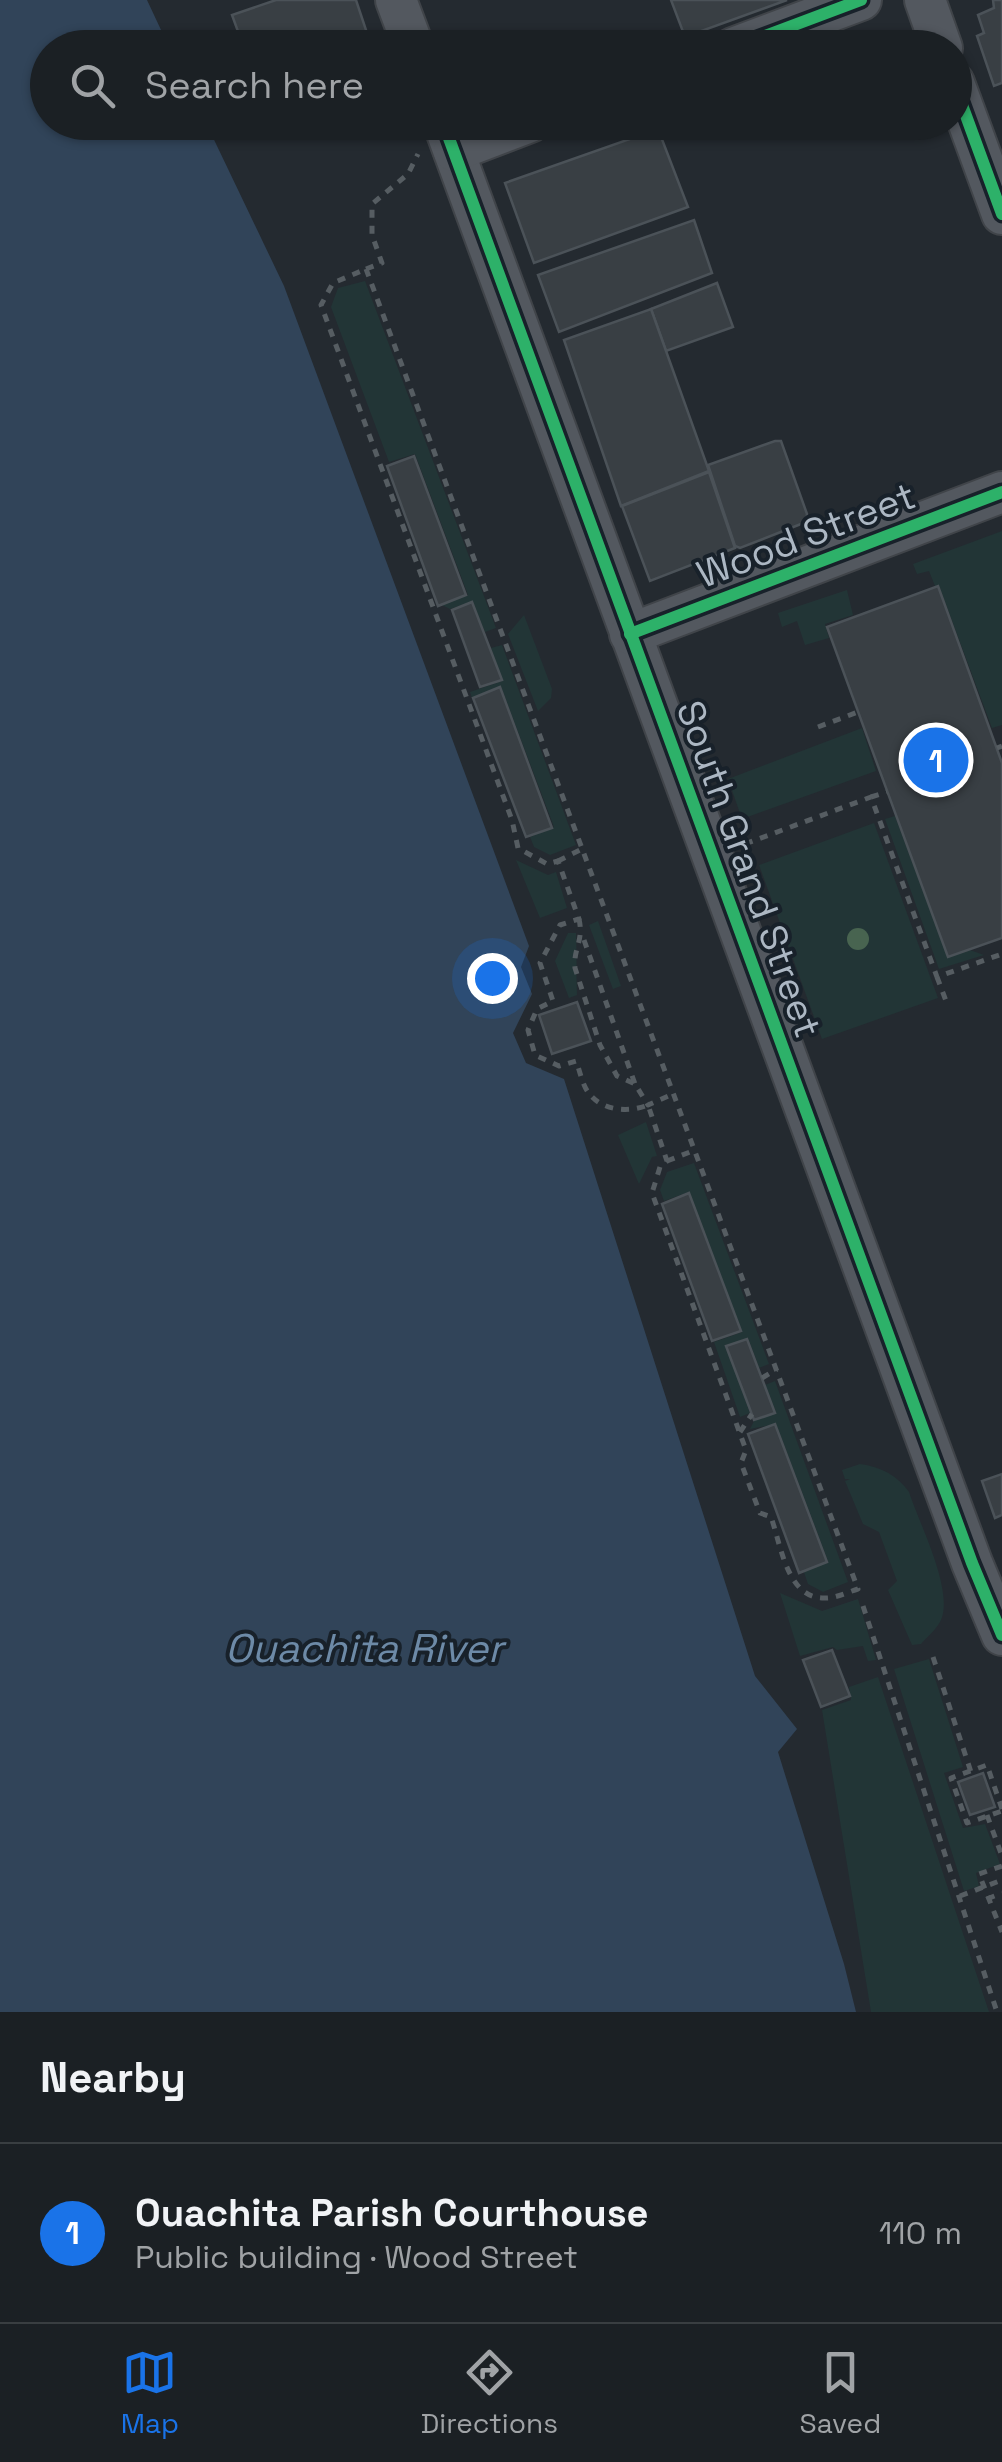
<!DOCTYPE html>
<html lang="en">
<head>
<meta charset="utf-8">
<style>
	:root { --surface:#1b2024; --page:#24282c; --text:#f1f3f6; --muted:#a0a3a6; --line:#393e41; --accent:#1a73e8 }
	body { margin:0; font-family:"Space Grotesk",sans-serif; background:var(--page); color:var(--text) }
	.you { position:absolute; left:492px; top:978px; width:35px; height:35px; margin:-25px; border:8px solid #fff; border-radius:50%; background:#1a73e8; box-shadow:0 0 0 15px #1a73e833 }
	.badge { display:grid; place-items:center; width:65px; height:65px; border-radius:50%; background:var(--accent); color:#fff; font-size:32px; font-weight:700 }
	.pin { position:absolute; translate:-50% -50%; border:5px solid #fff; box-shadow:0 2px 10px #0006 }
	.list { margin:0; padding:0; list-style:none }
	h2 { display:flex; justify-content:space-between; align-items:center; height:130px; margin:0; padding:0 40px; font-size:42px }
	h2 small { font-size:32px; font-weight:400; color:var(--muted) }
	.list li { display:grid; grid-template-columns:65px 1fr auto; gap:30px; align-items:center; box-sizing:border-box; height:180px; padding:0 40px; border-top:2px solid var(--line) }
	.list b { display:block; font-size:38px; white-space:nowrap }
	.list p { margin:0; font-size:32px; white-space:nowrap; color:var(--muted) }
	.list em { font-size:32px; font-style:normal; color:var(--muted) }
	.icon { flex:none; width:55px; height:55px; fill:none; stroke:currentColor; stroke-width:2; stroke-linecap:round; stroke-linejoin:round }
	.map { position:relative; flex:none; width:1002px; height:2012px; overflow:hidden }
	.search { position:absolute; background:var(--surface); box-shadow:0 2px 8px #0004; left:30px; right:30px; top:30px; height:110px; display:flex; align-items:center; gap:25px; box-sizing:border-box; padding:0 35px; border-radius:55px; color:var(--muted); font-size:38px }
	.sheet { height:310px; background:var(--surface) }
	nav { display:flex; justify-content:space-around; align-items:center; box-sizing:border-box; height:140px; border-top:2px solid var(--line); background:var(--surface); font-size:28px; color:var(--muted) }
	nav a { display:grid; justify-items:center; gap:5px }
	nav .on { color:var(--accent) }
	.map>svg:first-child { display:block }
	.green { fill:#223536 }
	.water { fill:#314459 }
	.building { fill:#393f44; stroke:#4b5258; stroke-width:2.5 }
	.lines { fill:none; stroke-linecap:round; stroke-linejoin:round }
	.minor-casing { stroke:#404449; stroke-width:44 }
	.path { stroke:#565d62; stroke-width:5; stroke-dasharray:8 8; stroke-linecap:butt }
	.minor { stroke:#53585f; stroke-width:40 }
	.cycleway-casing { stroke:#18212a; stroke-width:19 }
	.cycleway { stroke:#2db169; stroke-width:12 }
	.tree { fill:#486450 }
	.labels { text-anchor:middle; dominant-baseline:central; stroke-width:8; stroke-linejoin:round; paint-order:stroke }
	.street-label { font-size:38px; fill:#acb7c3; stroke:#18212a }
	.water-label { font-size:40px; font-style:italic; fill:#6d8aa7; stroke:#18212a }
</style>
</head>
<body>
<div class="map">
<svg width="1002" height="2012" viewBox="0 0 1002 2012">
	<rect width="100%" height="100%" fill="#242a30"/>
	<g class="green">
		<path d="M365,281L496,628L485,632L472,602L450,609L442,605L468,595L415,454L389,462L331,307L338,288Z"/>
		<path d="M1002,531V725L992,728L939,586H935L929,571L917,574L913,564Z"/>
		<path d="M847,590L853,615L825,624L829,638L805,645L797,621L782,627L778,613Z"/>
		<path d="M524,615L552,689L551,698L538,711L508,634Z"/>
		<path d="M502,645L576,845L550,855L534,847L530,837L554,827L501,687L472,698L470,692L502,681L491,648Z"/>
		<path d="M862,728L876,771L742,819L728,779Z"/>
		<path d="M895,816L948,957L970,950L984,955L939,969L885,819Z"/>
		<path d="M874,823L938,998L822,1039L759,865Z"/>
		<path d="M516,860L548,875L556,872L567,908L540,918Z"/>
		<path d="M598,921L621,986L613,989L589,925Z"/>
		<path d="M568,933H576C577,953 576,974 577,995L569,998L555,961Z"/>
		<path d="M646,1122L657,1156L652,1157L639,1184L618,1135Z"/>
		<path d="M694,1163L769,1364L759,1368L748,1338L726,1345L750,1413L740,1417L714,1342L742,1332L689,1192L664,1201L660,1190L667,1172Z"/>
		<path d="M775,1381L848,1582L823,1592L808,1584L804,1572L828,1561L776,1424L750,1429L754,1421L776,1412L765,1385Z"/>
		<path d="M860,1464C881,1467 897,1475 909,1492C919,1523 954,1590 941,1620C937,1629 927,1637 921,1644L912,1645L888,1590L897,1581L879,1532L863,1524L845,1481L850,1479H845L842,1470Z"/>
		<path d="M780,1593L822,1611L858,1599L876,1660L868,1661L863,1646L837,1650L833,1647L800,1656Z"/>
		<path d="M929,1659L963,1767L944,1773L963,1828L985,1824L1000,1864L976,1873L979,1886L964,1891L894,1669Z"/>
		<path d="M878,1677L989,2012H871L822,1710L851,1700L849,1687Z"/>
	</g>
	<path class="water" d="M0,0H147L169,47L48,48V122L206,123L284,286L529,946L521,967L532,994L513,1033L526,1063L564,1079L755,1676L797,1729L778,1752L844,1964L856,2012H0Z"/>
	<g class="building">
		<path d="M276,0H356L372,48H244L232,15Z"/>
		<path d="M671,0H787L685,37Z"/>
		<path d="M993,0H1002V83L994,86L977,36L984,33L978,15L994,8Z"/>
		<path d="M658,129L688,207L534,263L505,183Z"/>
		<path d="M694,220L712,273L559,332L538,275Z"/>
		<path d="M717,283L733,327L666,351L651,309Z"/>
		<path d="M651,309L709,471L621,506L564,340Z"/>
		<path d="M775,441H781L807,514L806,522L740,548L735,546L708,465Z"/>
		<path d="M414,456L466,595L438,606L387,466Z"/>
		<path d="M709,472L735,548L650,581L622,506Z"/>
		<path d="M938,586L1002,763V938L948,957L827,627Z"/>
		<path d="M472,602L502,680L480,687L452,610Z"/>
		<path d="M500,687L552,828L526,837L473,698Z"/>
		<path d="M577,1002L591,1041L552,1054L539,1015Z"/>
		<path d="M689,1193L741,1331L712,1341L662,1204Z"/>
		<path d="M747,1339L775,1413L754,1420L726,1346Z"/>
		<path d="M775,1424L827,1562L799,1573L748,1434Z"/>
		<path d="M1002,1474V1515L995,1518L982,1481Z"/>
		<path d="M832,1650L850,1696L821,1707L803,1660Z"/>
		<path d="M983,1773L995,1807L970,1815L958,1782Z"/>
	</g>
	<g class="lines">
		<g class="minor-casing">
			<g id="minor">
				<path d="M396,0L414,48"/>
				<path d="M925,0L942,48"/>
				<path d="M733,48L861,0"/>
				<path d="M954,83L1002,214"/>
				<path d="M443,122L972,1563L1002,1635"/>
				<path d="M454,151L530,122"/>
				<path d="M630,634L1002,492"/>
			</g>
		</g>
		<g class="path">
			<path d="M366,269L858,1589C848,1592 836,1598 826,1598C787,1600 781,1545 771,1517L760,1513L741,1463L746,1450L652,1193L660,1167L667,1161L648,1105C629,1113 601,1111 588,1092C582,1084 580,1071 576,1061L559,1066L535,1055L528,1030L537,1009L553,1001L540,963L560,925L579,919L558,861L547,864L518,848L512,820L321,305L333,283Z"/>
			<path d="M366,269L382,263L372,235V204L408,174L418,154"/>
			<path d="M818,727L858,712"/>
			<path d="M997,748L1002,746"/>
			<path d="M871,797L887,792"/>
			<path d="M745,844L871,797L937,977L1002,954"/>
			<path d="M558,861L582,849"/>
			<path d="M579,919C584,941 573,949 575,968L600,1045L617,1076L635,1084L648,1105L673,1094"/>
			<path d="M584,940L635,1084"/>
			<path d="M937,977L946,1001"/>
			<path d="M667,1161L695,1150"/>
			<path d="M762,1378L777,1369"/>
			<path d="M740,1432L752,1414"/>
			<path d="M863,1606L997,2012"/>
			<path d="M933,1657L971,1772"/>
			<path d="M1002,1809L987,1765L951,1778L967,1823L1002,1811"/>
			<path d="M987,1815L1002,1856"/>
			<path d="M1002,1866L979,1874L1002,1932"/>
			<path d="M960,1896L1002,1880"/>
			<path d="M987,1899L1002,1893"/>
		</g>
		<use href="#minor" class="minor"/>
		<g class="cycleway-casing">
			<g id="cycleway">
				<path d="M733,48L861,0"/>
				<path d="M954,83L1002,214"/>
				<path d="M443,122L972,1563L1002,1635"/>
				<path d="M630,634L1002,492"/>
			</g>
		</g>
		<use href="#cycleway" class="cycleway"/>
	</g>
	<circle class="tree" cx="858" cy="939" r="11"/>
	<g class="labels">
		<g class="street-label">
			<text transform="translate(806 535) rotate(-21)">Wood Street</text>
			<text transform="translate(749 869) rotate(70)">South Grand Street</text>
		</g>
		<g class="water-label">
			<text x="364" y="1648">Ouachita River</text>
		</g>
	</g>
</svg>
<div class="you"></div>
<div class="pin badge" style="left:936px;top:760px">1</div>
<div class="search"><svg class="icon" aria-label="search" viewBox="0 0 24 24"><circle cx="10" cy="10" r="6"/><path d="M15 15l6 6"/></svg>Search here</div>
</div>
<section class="sheet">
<h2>Nearby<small></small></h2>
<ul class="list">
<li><span class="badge">1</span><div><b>Ouachita Parish Courthouse</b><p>Public building · Wood Street</p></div><em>110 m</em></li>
</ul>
</section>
<nav>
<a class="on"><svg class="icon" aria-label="map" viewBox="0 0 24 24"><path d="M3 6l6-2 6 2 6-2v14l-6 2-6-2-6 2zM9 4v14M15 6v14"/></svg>Map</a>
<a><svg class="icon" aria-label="directions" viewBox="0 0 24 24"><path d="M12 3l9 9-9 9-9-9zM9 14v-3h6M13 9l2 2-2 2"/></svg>Directions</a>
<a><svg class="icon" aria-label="saved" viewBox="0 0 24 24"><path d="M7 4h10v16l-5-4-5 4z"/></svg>Saved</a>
</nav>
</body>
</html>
